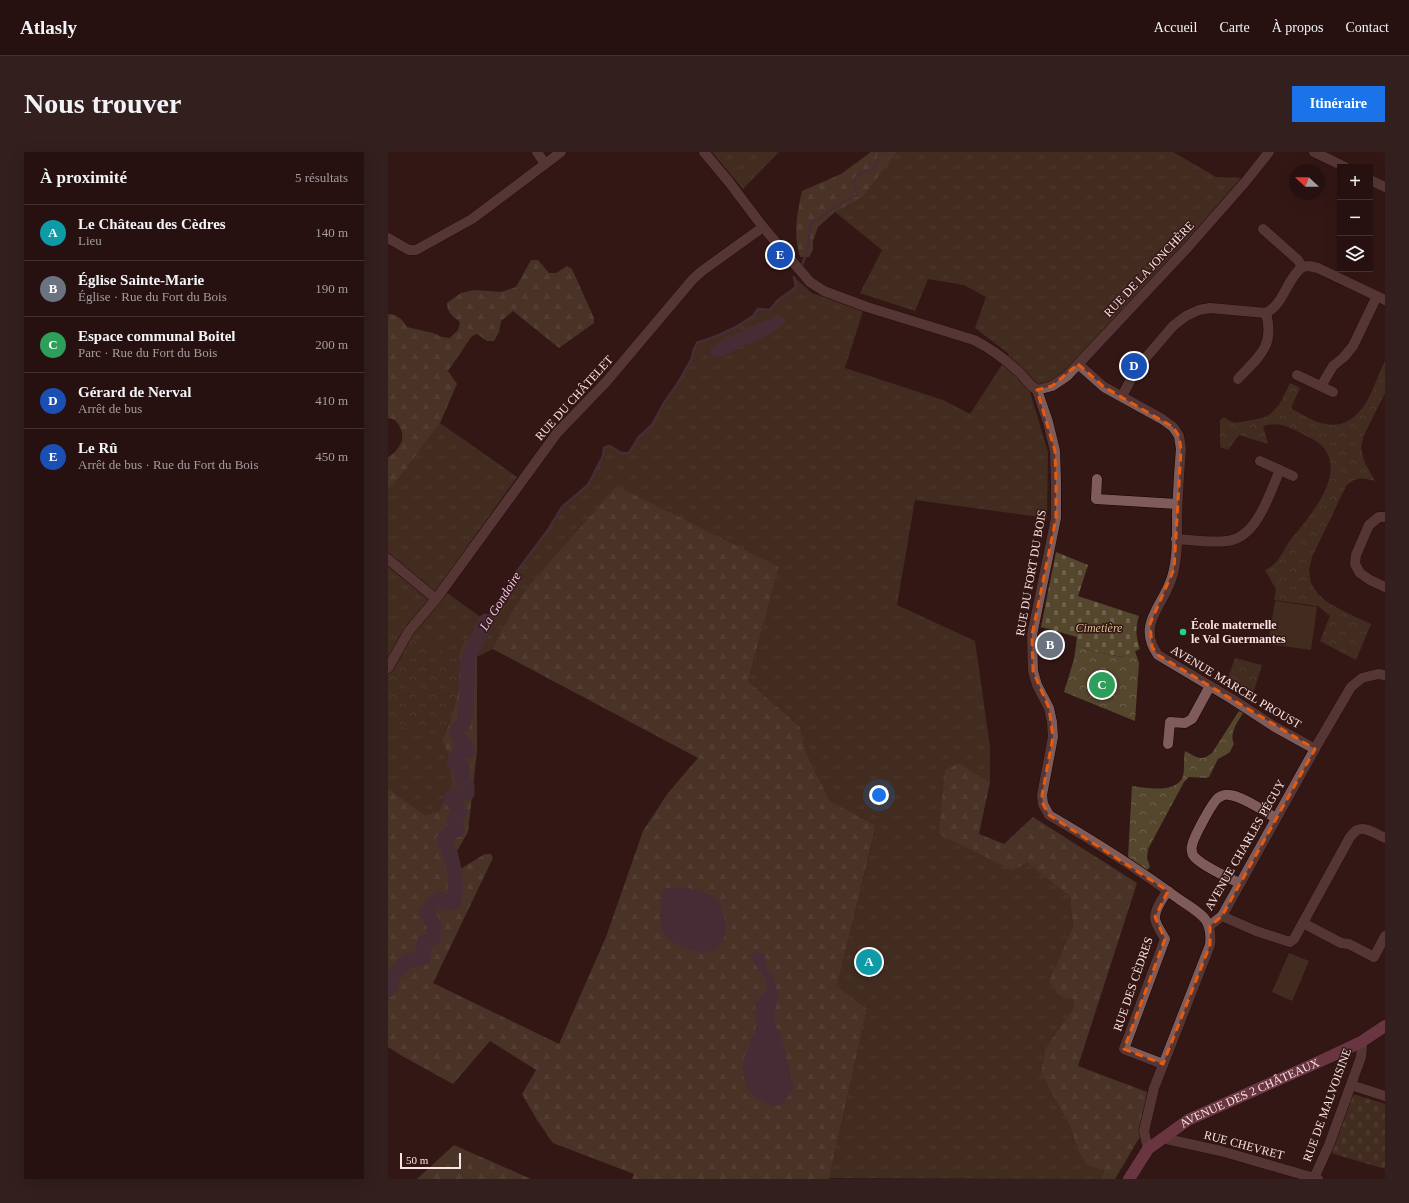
<!DOCTYPE html>
<html lang="fr">
<head>
<meta charset="utf-8">
<style>
	:root { --surface:#261110; --page:#321f1e; --text:#f1f3f6; --muted:#a49d9f; --line:#423130; --accent:#1a73e8 }
	body { margin:0; font-family:"Times New Roman",serif; background:var(--page); color:var(--text) }
	.controls { position:absolute; right:12px; top:12px; display:grid; overflow:hidden; border-radius:0px; box-shadow:0 4px 16px #0002 }
	.controls button { width:36px; height:36px; display:grid; place-items:center; padding:0; border:0; border-bottom:1px solid var(--line); background:var(--surface); color:var(--text); font:20px sans-serif }
	.compass { position:absolute; left:901px; top:12px; width:36px; height:36px; border-radius:50%; background:var(--surface); box-shadow:0 4px 16px #0002; rotate:292deg }
	.scale { position:absolute; left:12px; bottom:10px; width:61px; box-sizing:border-box; padding-left:4px; border:2px solid #f9e4e2; border-top:0; font-size:11px; line-height:14px; white-space:nowrap; color:#f9e4e2; -webkit-text-stroke:3px #331715; paint-order:stroke }
	.you { position:absolute; left:491px; top:643px; width:14px; height:14px; margin:-10px; border:3px solid #fff; border-radius:50%; background:#1a73e8; box-shadow:0 0 0 6px #1a73e833 }
	.badge { display:grid; place-items:center; width:26px; height:26px; border-radius:50%; background:var(--accent); color:#fff; font-size:13px; font-weight:700 }
	.pin { position:absolute; translate:-50% -50%; border:2px solid #fff; box-shadow:0 1px 4px #0006 }
	.list { margin:0; padding:0; list-style:none }
	h2 { display:flex; justify-content:space-between; align-items:center; height:52px; margin:0; padding:0 16px; font-size:17px }
	h2 small { font-size:13px; font-weight:400; color:var(--muted) }
	.list li { display:grid; grid-template-columns:26px 1fr auto; gap:12px; align-items:center; box-sizing:border-box; height:56px; padding:0 16px; border-top:1px solid var(--line) }
	.list b { display:block; font-size:15px; white-space:nowrap }
	.list p { margin:0; font-size:13px; white-space:nowrap; color:var(--muted) }
	.list em { font-size:13px; font-style:normal; color:var(--muted) }
	.icon { flex:none; width:22px; height:22px; fill:none; stroke:currentColor; stroke-width:2; stroke-linecap:round; stroke-linejoin:round }
	.map { position:relative; flex:none; width:997px; height:1027px; overflow:hidden; border-radius:0px }
	header { display:flex; align-items:center; gap:24px; box-sizing:border-box; height:56px; padding:0 20px; background:var(--surface); border-bottom:1px solid var(--line) }
	header strong { font-size:19px }
	nav { display:flex; gap:22px; margin-inline-start:auto; font-size:14px }
	.intro { display:flex; align-items:center; justify-content:space-between; box-sizing:border-box; height:96px; padding:0 24px }
	h1 { margin:0; font-size:28px }
	.button { padding:10px 18px; border-radius:0px; background:var(--accent); color:#fff; font-size:14px; font-weight:700 }
	main { display:flex; gap:24px; padding:0 24px }
	aside { flex:1; background:var(--surface); border-radius:0px; box-shadow:0 4px 16px #0002 }
	.map>svg:first-child { display:block }
	.grass { fill:url(#grass-tufts) }
	.forest { fill:url(#forest-firs) }
	.cemetery { fill:url(#cemetery-stones) }
	.park { fill:url(#park-crowns) }
	.pitch { fill:#55462e }
	.water { fill:#5d475b }
	.lines { fill:none; stroke-linecap:round; stroke-linejoin:round }
	.stream { stroke:#5d475b; stroke-width:2.5 }
	.river { stroke:#5d475b; stroke-width:15 }
	.minor-casing { stroke:#190203; stroke-width:11 }
	.major-casing { stroke:#190203; stroke-width:13 }
	.minor { stroke:#7f5c59; stroke-width:10 }
	.major { stroke:#ab5a74; stroke-width:12 }
	.marked { fill:none; stroke:#e8590c; stroke-width:3; stroke-dasharray:8 5; stroke-linejoin:round }
	.poi-dot { fill:#1ed888; stroke:#331715; stroke-width:1.5 }
	.labels { text-anchor:middle; dominant-baseline:central; stroke-width:3; stroke-linejoin:round; paint-order:stroke }
	.street-label { font-size:12px; fill:#f9e4e2; stroke:#331715 }
	.poi-label { font-size:12px; font-weight:bold; fill:#f9e4e2; stroke:#331715; text-anchor:start }
	.park-label { font-size:12px; font-style:italic; fill:#dfbf8f; stroke:#331715 }
	.water-label { font-size:13px; font-style:italic; fill:#f2c5ed; stroke:#331715 }
</style>
</head>
<body>
<header>
<strong>Atlasly</strong>
<nav><a>Accueil</a><a>Carte</a><a>À propos</a><a>Contact</a></nav>
</header>
<div class="intro"><h1>Nous trouver</h1><a class="button">Itinéraire</a></div>
<main>
<aside>
<h2>À proximité<small>5 résultats</small></h2>
<ul class="list">
<li><span class="badge" style="background:#0f9aa8">A</span><div><b>Le Château des Cèdres</b><p>Lieu</p></div><em>140 m</em></li>
<li><span class="badge" style="background:#6b7280">B</span><div><b>Église Sainte-Marie</b><p>Église · Rue du Fort du Bois</p></div><em>190 m</em></li>
<li><span class="badge" style="background:#2e9e5b">C</span><div><b>Espace communal Boitel</b><p>Parc · Rue du Fort du Bois</p></div><em>200 m</em></li>
<li><span class="badge" style="background:#1a4fb4">D</span><div><b>Gérard de Nerval</b><p>Arrêt de bus</p></div><em>410 m</em></li>
<li><span class="badge" style="background:#1a4fb4">E</span><div><b>Le Rû</b><p>Arrêt de bus · Rue du Fort du Bois</p></div><em>450 m</em></li>
</ul>
</aside>
<div class="map">
<svg width="997" height="1027" viewBox="0 0 997 1027">
	<defs>
		<pattern id="grass-tufts" width="24" height="20" patternUnits="userSpaceOnUse"><rect width="24" height="20" fill="#55462e"/><path d="M3 7l-1-3M5 7V3M7 7l1-3M15 17l-1-3M17 17v-4M19 17l1-3" fill="none" stroke="#6e614c"/></pattern>
		<pattern id="forest-firs" width="22" height="20" patternUnits="userSpaceOnUse"><rect width="22" height="20" fill="#65553d"/><path d="M5 1l3.5 6h-7zM16 11l3.5 6h-7z" fill="#7c6d59"/></pattern>
		<pattern id="cemetery-stones" width="16" height="16" patternUnits="userSpaceOnUse"><rect width="16" height="16" fill="#55462e"/><path d="M2 7V4a2 2 0 0 1 4 0v3zM10 15v-3a2 2 0 0 1 4 0v3z" fill="#6e614c"/></pattern>
		<pattern id="park-crowns" width="20" height="18" patternUnits="userSpaceOnUse"><rect width="20" height="18" fill="#55462e"/><path d="M2 6a3 3 0 1 1 6 0M12 15a3 3 0 1 1 6 0" fill="none" stroke="#6e614c"/></pattern>
	</defs>
	<rect width="100%" height="100%" fill="#331715"/>
	<g class="grass">
		<path d="M324,0H391L355,37Z"/>
		<path d="M509,0H785L828,25L856,26L687,211L662,231L642,240L660,300L659,366L527,348L509,453L587,489L602,595V630L571,611L551,682L639,711L682,745L685,774L661,830L670,843L686,848V857L657,897L653,921L683,976L690,999L699,1013L716,1019L713,1027L441,1026L479,857L449,834L488,675L442,649L418,601L412,575L360,529L391,415L111,482L105,497L89,505L86,489L72,501L70,541L54,588L61,605L64,635L51,659L37,663L0,637V338L17,318L52,271L129,325L51,435L98,469L130,418L160,378L174,355L200,333L215,304L216,296L222,294L233,301H241L251,285L264,273L276,251L290,231L304,206L306,197L309,191L329,184L348,175L365,164L370,157L382,158L389,149L407,135L406,125L424,141L475,159L457,216L555,248L582,262L621,202L587,176L598,145L576,133L540,127L527,159L472,141L494,98L447,60L474,46Z"/>
	</g>
	<g class="forest">
		<path d="M483,0H509L474,46L447,60L430,75L425,89V98L421,105H412C405,82 409,62 414,39L453,22Z"/>
		<path d="M143,108H150L161,121H168L179,114L184,117L206,166V171L171,196L125,159L113,169L111,180L106,189H99L89,182L84,184L60,219L69,232L52,271L17,318L1,337L0,336V305C6,302 10,297 13,291C17,282 11,266 0,266V162C9,162 14,167 19,175L45,181L54,185L62,186L70,178L72,170C65,165 59,160 59,151L73,141L86,138L113,140L128,135Z"/>
		<path d="M229,334L391,415L360,529L412,575L418,601L442,649L488,674L449,834L479,857L441,1026L443,1027H244L246,1022L165,991L149,968L134,942L148,918L102,889L65,932L16,905L0,895V637L37,663L51,659L64,635L61,605L54,588L61,572L70,541L72,501L77,488L86,489L89,505V599L80,680L69,699L68,704V712L74,716L97,702H103L105,706L45,831L171,892L218,785L255,679L280,641L310,606L105,497L111,482L139,436Z"/>
		<path d="M571,611L602,630L591,682L616,692L645,665L749,731L690,914L759,940L753,983L727,1027H713L716,1019L699,1013L690,999L683,976L653,921L657,897L686,856V848L670,843L661,830L685,774L682,745L639,711L624,718L551,682L557,618Z"/>
		<path d="M66,993L143,1027H29Z"/>
	</g>
	<g class="cemetery">
		<path d="M668,400L700,413L690,444L751,464C747,476 748,485 752,497L734,505L704,499L688,493L689,485L653,475Z"/>
		<path d="M963,943H968L997,952V1017L943,1001L952,972Z"/>
	</g>
	<g class="park">
		<path d="M997,209V241L976,283L973,295L976,309L987,329C974,326 969,324 958,334L924,405L921,418L923,431L930,442L939,450L955,459L983,472L968,508L932,489L942,464L930,454L886,448L888,437L877,418C892,412 895,397 904,386C921,365 959,323 935,295C930,289 922,286 915,282C900,275 892,269 875,274L880,292L851,283L840,298L832,295V268L836,265C844,272 849,271 859,269C866,267 876,267 882,262C892,255 897,241 902,231L912,236L903,256C932,274 957,285 979,249C986,237 990,222 997,209Z"/>
		<path d="M20,487L52,498L72,507L70,541L61,572L54,588L0,570V524Z"/>
		<path d="M688,493L704,499L734,505L747,499L751,511L747,569L676,540L686,507Z"/>
		<path d="M847,506L874,513L865,542L840,526Z"/>
		<path d="M851,559L855,561C849,571 841,581 846,592L841,601L830,607L821,625L818,626L801,625L796,630L760,697L759,706L762,715L759,718L740,705L744,634C758,636 789,642 795,624C797,616 795,607 797,599C808,605 813,610 824,601Z"/>
	</g>
	<g class="pitch">
		<path d="M887,449L929,455L923,498L880,492Z"/>
		<path d="M901,801L921,809L904,849L884,840Z"/>
	</g>
	<g class="water">
		<path d="M393,165L397,167V170C384,184 370,187 353,195C346,198 339,204 330,205C327,206 325,204 322,202L323,195C345,183 368,169 393,165Z"/>
		<path d="M295,735C306,737 323,740 331,750C333,753 334,758 335,761C339,773 339,790 328,797C315,805 283,793 276,781C272,774 272,764 273,757C273,749 273,743 277,736Z"/>
		<path d="M367,800L374,801L377,804V810L380,819L384,822L390,843L386,863L387,873L392,881L395,891L405,933L403,941L393,953L385,954L368,946L360,937L355,923L356,906L364,886L368,880L367,851L373,843L379,838C381,823 366,817 363,803Z"/>
	</g>
	<g class="lines">
		<g class="stream">
			<path d="M414,113L418,103L423,72L455,50L469,43L465,30L470,23L488,15L491,3L497,0"/>
			<path d="M98,469L130,418L160,378L174,355L200,333L215,304L216,296L222,294L233,301H241L251,285L264,273L276,251L290,231L304,206L306,197L309,191L329,184L348,175L365,164L370,157L382,158L389,149L408,135L406,125"/>
		</g>
		<path class="river" d="M0,838L2,836L4,825L19,809L35,806L36,791L45,786L46,773L39,761L46,751L52,747L60,751L66,749L68,727L63,704L56,687L64,679L69,678L66,668L72,660L63,646L79,641V635L73,626L75,616L66,611L68,606L72,600L80,599C77,591 70,587 68,579L75,572L78,559L80,507L98,469"/>
		<g class="minor-casing">
			<g id="minor">
				<path d="M149,0L157,12"/>
				<path d="M316,0L341,30L375,75L422,130L436,139L479,155L586,188C604,197 617,207 632,221C639,228 640,232 649,238L660,270L667,299L668,328V366L644,483L645,519L649,533L661,556L664,570L665,585L654,643L655,652L661,663C704,688 747,715 788,745C796,751 811,759 817,767C823,775 823,784 822,793L766,936L756,979L760,997"/>
				<path d="M926,0L957,15"/>
				<path d="M982,28L997,35"/>
				<path d="M875,77L910,108L914,115"/>
				<path d="M0,86L21,98H28L84,67L173,0"/>
				<path d="M914,115L921,114L930,116L997,148"/>
				<path d="M690,212L716,235L774,267L785,275L791,284L793,297C791,319 790,340 789,361C789,381 790,406 784,425C775,455 748,472 770,503L844,547L887,575L927,597"/>
				<path d="M909,223L945,240"/>
				<path d="M850,227C871,204 887,195 878,161"/>
				<path d="M933,234L945,214L956,205L965,194L989,144"/>
				<path d="M649,238L664,234L679,224L800,95L858,29L881,0"/>
				<path d="M734,244L749,216L785,174L798,164L811,158L822,156L878,161C896,152 898,128 914,115"/>
				<path d="M872,309L905,324"/>
				<path d="M709,327L708,347L789,352"/>
				<path d="M997,365H991L981,373L968,403L967,412L972,421L982,428L997,435"/>
				<path d="M788,387C805,388 822,391 838,389C869,387 881,342 892,318"/>
				<path d="M0,407L48,447"/>
				<path d="M0,516L21,479L48,447L169,281L218,230L305,127L314,119L375,75"/>
				<path d="M780,592L782,570L797,571L804,567L822,534"/>
				<path d="M851,731C841,726 810,712 805,703C804,701 803,696 804,694C805,686 824,651 830,646C833,644 838,642 841,643C855,644 875,659 888,666"/>
				<path d="M834,764L868,779L902,790L906,787L962,685C964,683 966,680 969,678C977,674 990,683 997,686"/>
				<path d="M915,771L953,791L961,792L986,805L997,784"/>
				<path d="M821,774L834,764L929,593L963,535L974,526L990,522L997,523"/>
				<path d="M775,912L736,897L777,787C774,781 767,772 767,766C767,757 775,745 780,739"/>
				<path d="M963,933L997,944"/>
				<path d="M774,986L833,999L930,1027"/>
				<path d="M926,1026L941,993L973,905L974,894L973,890"/>
			</g>
		</g>
		<g class="major-casing">
			<g id="major">
				<path id="s1" d="M741,1027L760,997L800,968L937,907L973,890L997,874"/>
			</g>
		</g>
		<use href="#minor" class="minor"/>
		<use href="#major" class="major"/>
	</g>
	<path d="M0 0H997V1027H0ZM690,212L716,235L785,275L791,284L793,297L786,417L762,472L764,495L770,503L927,597L834,764L822,774V793L775,912L736,897L777,787L767,765L780,739L661,663L655,652L654,643L665,585L661,556L645,519L644,483L668,366V328L667,299L649,238L664,234Z" fill="#331715" fill-opacity=".55" fill-rule="evenodd"/>
	<path class="marked" d="M690,212L716,235L785,275L791,284L793,297L786,417L762,472L764,495L770,503L927,597L834,764L822,774V793L775,912L736,897L777,787L767,765L780,739L661,663L655,652L654,643L665,585L661,556L645,519L644,483L668,366V328L667,299L649,238L664,234Z"/>
	<circle class="poi-dot" cx="795" cy="480" r="4"/>
	<g class="labels">
		<g class="street-label">
			<text transform="translate(761 117) rotate(-47)">RUE DE LA JONCHÈRE</text>
			<text transform="translate(186 246) rotate(-48)">RUE DU CHÂTELET</text>
			<text transform="translate(643 421) rotate(-80)">RUE DU FORT DU BOIS</text>
			<text transform="translate(848 535) rotate(31)">AVENUE MARCEL PROUST</text>
			<text transform="translate(857 693) rotate(-60)">AVENUE CHARLES PÉGUY</text>
			<text transform="translate(745 832) rotate(-71)">RUE DES CÈDRES</text>
			<text stroke="none"><textPath href="#s1" startOffset="152">AVENUE DES 2 CHÂTEAUX</textPath></text>
			<text transform="translate(939 953) rotate(-70)">RUE DE MALVOISINE</text>
			<text transform="translate(856 993) rotate(15)">RUE CHEVRET</text>
		</g>
		<g class="poi-label">
			<text x="803" y="473">École maternelle<tspan x="803" dy="14">le Val Guermantes</tspan></text>
		</g>
		<g class="park-label">
			<text x="711" y="476">Cimetière</text>
		</g>
		<g class="water-label">
			<text transform="translate(112 449) rotate(-58)">La Gondoire</text>
		</g>
	</g>
</svg>
<div class="controls">
<button>+</button>
<button>−</button>
<button><svg class="icon" aria-label="layers" viewBox="0 0 24 24"><path d="M12 4l9 5-9 5-9-5zM3 14l9 5 9-5"/></svg></button>
</div>
<svg class="compass" viewBox="-18 -18 36 36"><path d="M0-13l5 13h-10z" fill="#e53935"/><path d="M0 13l5-13h-10z" fill="#a49d9f"/></svg>
<div class="scale">50 m</div>
<div class="you"></div>
<div class="pin badge" style="left:481px;top:810px;background:#0f9aa8">A</div>
<div class="pin badge" style="left:662px;top:493px;background:#6b7280">B</div>
<div class="pin badge" style="left:714px;top:533px;background:#2e9e5b">C</div>
<div class="pin badge" style="left:746px;top:214px;background:#1a4fb4">D</div>
<div class="pin badge" style="left:392px;top:103px;background:#1a4fb4">E</div>
</div>
</main>
</body>
</html>
